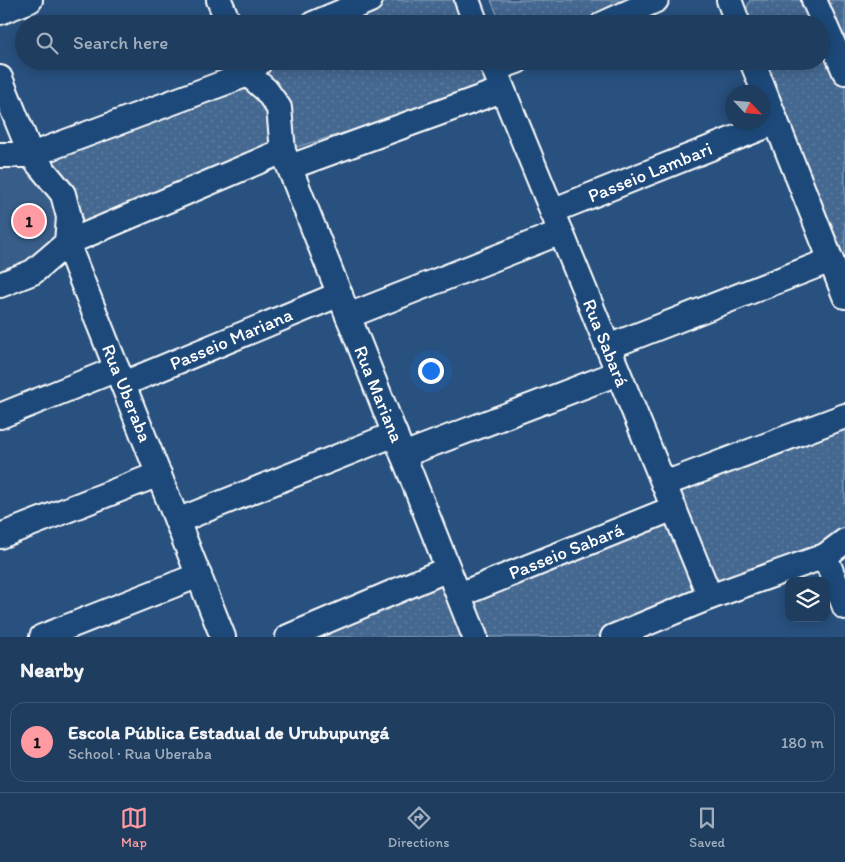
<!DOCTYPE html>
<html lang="en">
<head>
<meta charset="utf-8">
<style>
	:root { --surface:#1e3d5f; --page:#2b4868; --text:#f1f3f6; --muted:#a1aebd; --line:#3c5674; --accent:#ff9aa2 }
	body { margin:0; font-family:Itim,sans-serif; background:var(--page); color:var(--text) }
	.controls { position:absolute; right:15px; bottom:15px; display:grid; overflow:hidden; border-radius:10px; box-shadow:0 2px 12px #0003 }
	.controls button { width:45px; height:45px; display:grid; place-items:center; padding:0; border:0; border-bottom:1px solid var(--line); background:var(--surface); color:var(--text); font:25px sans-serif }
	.compass { position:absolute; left:725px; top:85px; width:45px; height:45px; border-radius:50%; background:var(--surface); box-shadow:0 2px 12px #0003; rotate:116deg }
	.you { position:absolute; left:430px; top:370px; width:18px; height:18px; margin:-12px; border:4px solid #fff; border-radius:50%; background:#1a73e8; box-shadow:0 0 0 8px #1a73e833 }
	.badge { display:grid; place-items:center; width:32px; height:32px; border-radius:50%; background:var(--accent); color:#111; font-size:16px; font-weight:700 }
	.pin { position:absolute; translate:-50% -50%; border:2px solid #fff; box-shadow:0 1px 5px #0006 }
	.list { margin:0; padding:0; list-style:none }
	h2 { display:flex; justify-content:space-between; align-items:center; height:65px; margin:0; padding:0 20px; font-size:21px }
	h2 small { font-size:16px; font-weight:400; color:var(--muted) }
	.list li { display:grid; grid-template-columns:32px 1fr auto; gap:15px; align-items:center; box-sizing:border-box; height:80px; margin:0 10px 10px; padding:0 10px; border:1px solid var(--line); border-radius:15px }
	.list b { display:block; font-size:19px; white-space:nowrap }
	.list p { margin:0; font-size:16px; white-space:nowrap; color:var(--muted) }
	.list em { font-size:16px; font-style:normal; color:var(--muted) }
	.icon { flex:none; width:28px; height:28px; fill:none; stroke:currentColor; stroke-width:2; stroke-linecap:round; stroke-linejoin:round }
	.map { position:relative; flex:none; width:845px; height:637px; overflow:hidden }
	.search { position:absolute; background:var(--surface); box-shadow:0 2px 12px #0003; left:15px; right:15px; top:15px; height:55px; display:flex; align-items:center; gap:12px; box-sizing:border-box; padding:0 18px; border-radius:28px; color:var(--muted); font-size:19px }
	.sheet { height:155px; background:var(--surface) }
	nav { display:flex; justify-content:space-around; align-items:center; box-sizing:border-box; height:70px; border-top:1px solid var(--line); background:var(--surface); font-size:14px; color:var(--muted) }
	nav a { display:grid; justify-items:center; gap:2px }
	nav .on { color:var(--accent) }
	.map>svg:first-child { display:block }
	.built { fill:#375d88 }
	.park { fill:url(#park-dots); stroke:#a2b4c8 }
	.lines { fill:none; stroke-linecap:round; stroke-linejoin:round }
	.minor-casing { stroke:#fff; stroke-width:28 }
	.minor { stroke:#1f4a7a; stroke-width:24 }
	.labels { text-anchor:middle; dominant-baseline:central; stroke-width:4.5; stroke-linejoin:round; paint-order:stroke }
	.street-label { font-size:19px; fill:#fff; stroke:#1f4a7a }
</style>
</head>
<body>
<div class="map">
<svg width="845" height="637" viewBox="0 0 845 637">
	<defs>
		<pattern id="park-dots" width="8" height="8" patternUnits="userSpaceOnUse" patternTransform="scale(1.25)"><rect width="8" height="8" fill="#446890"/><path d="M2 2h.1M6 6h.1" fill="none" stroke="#607fa1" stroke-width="1.8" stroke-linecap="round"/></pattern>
	</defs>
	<rect width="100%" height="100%" fill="#28517f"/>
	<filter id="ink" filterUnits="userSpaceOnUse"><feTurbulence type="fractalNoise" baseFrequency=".02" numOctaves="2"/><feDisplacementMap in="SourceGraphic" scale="10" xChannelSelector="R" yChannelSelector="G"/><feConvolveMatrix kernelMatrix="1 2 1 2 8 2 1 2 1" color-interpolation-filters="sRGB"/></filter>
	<g filter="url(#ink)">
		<path class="built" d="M0,158L33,162L60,200L55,243L27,264L0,274Z"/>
		<g class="park">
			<path d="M390,0H461L470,24H332Z"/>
			<path d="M491,0H631L573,24H501Z"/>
			<path d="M750,0H845V258L765,61H821V24H750L745,13Z"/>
			<path d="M268,61H485L494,85L478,92L287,150L256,73Z"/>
			<path d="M244,83L275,110L270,151L76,230L78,204L69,183L47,163Z"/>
			<path d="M845,428V529L827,546L715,585L678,490Z"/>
			<path d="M669,516L701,594L595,637H488L472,597Z"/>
			<path d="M448,583L470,637H312Z"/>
		</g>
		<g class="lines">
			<g class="minor-casing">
				<g id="minor">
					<path d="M219,0L229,24"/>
					<path d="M467,0L476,24"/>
					<path d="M729,0L738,24"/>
					<path d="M814,0L845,72"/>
					<path d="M0,12L30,0"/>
					<path d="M313,24L370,0"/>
					<path d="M603,24L656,0"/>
					<path d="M243,61L248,74L266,90L279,108L283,151L475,637"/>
					<path d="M491,61L710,597"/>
					<path d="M752,61L845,296"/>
					<path d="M494,69L517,61"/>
					<path d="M0,78L31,155L63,194L69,217L67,243L223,637"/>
					<path d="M0,155H31L248,74L259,63"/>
					<path d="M290,167L502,90"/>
					<path d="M552,211L776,122"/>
					<path d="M0,285L33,272L67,243L283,151"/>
					<path d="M348,316L561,232"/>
					<path d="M608,347L831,260"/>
					<path d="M123,384L340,294"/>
					<path d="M0,416L117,369"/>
					<path d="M403,455L618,373"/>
					<path d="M664,484L845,416"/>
					<path d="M177,521L395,434"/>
					<path d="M0,536L159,474"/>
					<path d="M825,556L845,607"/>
					<path d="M459,595L674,508"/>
					<path d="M42,637L199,575"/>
					<path d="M288,637L448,569"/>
					<path d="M613,637L710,597L825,556L845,541"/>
				</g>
			</g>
			<use href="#minor" class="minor"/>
		</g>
	</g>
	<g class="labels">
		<g class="street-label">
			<text transform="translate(650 172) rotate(-22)">Passeio Lambari</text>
			<text transform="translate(231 339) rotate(-23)">Passeio Mariana</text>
			<text transform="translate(606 343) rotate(68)">Rua Sabará</text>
			<text transform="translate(127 393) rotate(68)">Rua Uberaba</text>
			<text transform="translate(379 394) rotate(68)">Rua Mariana</text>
			<text transform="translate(566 551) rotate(-22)">Passeio Sabará</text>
		</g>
	</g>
</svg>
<div class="controls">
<button><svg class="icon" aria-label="layers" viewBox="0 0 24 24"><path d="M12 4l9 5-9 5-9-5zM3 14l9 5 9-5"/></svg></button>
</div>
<svg class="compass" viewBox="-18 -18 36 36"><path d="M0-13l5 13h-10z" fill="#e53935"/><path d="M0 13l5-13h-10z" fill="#a1aebd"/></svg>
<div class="you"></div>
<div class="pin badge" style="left:29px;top:221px">1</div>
<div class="search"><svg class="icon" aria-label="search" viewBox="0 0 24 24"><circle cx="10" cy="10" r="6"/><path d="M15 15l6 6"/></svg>Search here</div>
</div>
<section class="sheet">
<h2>Nearby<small></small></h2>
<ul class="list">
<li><span class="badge">1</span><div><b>Escola Pública Estadual de Urubupungá</b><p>School · Rua Uberaba</p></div><em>180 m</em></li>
</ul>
</section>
<nav>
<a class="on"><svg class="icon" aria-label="map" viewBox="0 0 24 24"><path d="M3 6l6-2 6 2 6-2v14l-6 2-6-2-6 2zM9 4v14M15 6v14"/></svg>Map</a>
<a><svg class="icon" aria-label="directions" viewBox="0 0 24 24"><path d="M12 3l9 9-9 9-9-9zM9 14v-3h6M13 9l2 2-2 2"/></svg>Directions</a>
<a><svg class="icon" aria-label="saved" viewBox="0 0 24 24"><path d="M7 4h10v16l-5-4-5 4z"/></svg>Saved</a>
</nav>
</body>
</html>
